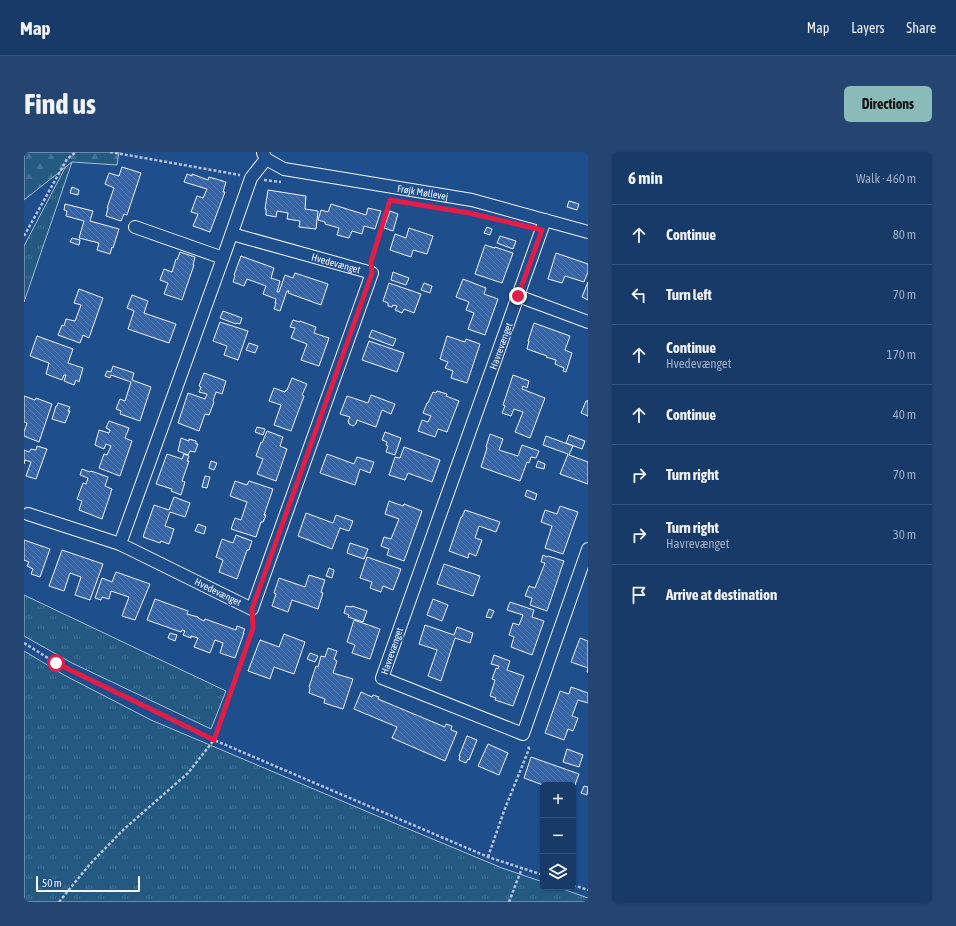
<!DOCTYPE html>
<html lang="en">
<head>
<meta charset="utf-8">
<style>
	:root { --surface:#173a69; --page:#244571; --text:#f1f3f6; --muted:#9eadc0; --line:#36547d; --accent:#8bbbb9 }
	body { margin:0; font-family:"Asap Condensed",sans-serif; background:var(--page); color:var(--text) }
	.controls { position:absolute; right:12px; bottom:12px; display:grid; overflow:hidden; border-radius:6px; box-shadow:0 1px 3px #0004 }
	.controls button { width:36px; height:36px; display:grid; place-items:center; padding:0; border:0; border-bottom:1px solid var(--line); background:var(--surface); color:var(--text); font:20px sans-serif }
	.scale { position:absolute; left:12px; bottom:10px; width:104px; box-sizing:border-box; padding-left:4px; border:2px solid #f2f6ff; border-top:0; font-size:11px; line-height:14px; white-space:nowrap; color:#f2f6ff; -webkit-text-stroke:3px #1f4e8c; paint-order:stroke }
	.stop { position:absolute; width:12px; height:12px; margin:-9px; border:3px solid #e11d48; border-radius:50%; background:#fff }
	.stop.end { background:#e11d48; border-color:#fff; box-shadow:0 1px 4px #0008 }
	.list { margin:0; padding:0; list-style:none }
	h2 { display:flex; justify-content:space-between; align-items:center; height:52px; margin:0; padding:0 16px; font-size:17px }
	h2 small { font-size:13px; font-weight:400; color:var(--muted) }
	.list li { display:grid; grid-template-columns:26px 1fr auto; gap:12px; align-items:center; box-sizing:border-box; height:60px; padding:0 16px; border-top:1px solid var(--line) }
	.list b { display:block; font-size:15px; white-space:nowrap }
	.list p { margin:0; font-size:13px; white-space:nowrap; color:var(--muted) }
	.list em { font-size:13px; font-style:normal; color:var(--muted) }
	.icon { flex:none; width:22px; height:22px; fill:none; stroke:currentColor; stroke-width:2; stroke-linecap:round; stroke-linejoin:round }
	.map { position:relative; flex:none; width:564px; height:750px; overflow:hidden; border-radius:6px }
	header { display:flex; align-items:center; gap:24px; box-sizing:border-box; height:56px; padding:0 20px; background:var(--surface); border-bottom:1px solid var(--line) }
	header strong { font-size:19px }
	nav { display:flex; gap:22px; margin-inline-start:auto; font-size:14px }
	.intro { display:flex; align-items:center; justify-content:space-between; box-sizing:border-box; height:96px; padding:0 24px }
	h1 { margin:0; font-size:28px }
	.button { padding:10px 18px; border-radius:6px; background:var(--accent); color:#111; font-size:14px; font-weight:700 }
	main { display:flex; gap:24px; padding:0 24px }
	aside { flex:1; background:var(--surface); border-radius:6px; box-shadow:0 1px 3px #0004 }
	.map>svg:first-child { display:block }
	.grass { fill:url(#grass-tufts); stroke:#a8bbd7 }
	.forest { fill:url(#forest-firs); stroke:#a8bbd7 }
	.building { fill:url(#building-back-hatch); stroke:#f2f6ff }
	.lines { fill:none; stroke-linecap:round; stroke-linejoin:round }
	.minor-casing { stroke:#f2f6ff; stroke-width:14 }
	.path { stroke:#b3c4dc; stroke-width:2.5; stroke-dasharray:3 2; stroke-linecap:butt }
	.minor { stroke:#1f4e8c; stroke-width:12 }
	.route { stroke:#e11d48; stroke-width:5 }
	.labels { text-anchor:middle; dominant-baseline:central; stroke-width:3; stroke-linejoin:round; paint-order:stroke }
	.street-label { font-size:10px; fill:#f2f6ff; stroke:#1f4e8c }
</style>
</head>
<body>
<header>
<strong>Map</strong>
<nav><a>Map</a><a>Layers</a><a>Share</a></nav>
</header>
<div class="intro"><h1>Find us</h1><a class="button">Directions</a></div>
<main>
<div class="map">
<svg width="564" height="750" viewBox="0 0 564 750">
	<defs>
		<pattern id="grass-tufts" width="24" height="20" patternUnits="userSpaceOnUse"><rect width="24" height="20" fill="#245a82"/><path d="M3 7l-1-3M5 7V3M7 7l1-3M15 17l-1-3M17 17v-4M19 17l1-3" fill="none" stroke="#447295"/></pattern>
		<pattern id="forest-firs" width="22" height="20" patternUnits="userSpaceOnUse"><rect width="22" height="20" fill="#245a82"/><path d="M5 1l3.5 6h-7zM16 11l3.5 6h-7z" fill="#447295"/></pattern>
		<pattern id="building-back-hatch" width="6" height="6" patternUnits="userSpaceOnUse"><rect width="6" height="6" fill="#3563a3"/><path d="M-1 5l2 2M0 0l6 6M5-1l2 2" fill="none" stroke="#537ab1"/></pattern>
	</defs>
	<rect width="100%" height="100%" fill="#1f4e8c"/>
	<g class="grass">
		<path d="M48,10L0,150V94L42,14Z"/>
		<path d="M0,443L202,539L187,577L48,511L0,484Z"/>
		<path d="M0,499L40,523L127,568L351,663L478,716L519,730V735H533L564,746V750H0Z"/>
	</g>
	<path class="forest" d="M0,0H95L93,13L48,10L0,48Z"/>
	<g class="building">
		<path d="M98,15L117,21L103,63L100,62L97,69L82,64L84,56H83L90,36L81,32L85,21L95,24Z"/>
		<path d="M163,22L168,24V22L184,28L185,25L202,30L199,40H201L186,80L169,74L174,62L167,60L173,44L179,46L183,37L160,30Z"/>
		<path d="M48,35L55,38L54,43L46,41Z"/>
		<path d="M244,38L282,44L281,57L294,59L292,77L275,75L276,69L263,67L264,61L253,59L252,65L242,63V57H241Z"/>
		<path d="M545,49L555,52L553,58L543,55Z"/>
		<path d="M41,52L69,59L66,69L95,77L89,96L88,95L86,102L73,98L75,91L55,86L60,69L42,64L43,59L40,58Z"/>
		<path d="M307,52L342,63L344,56L357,59L351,77L340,74L338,82L328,79L325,86L313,83L315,76L301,72V70L294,68L297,58L304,60Z"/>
		<path d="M366,59L374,62L369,79L360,76Z"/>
		<path d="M463,75L468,77L466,83L460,81Z"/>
		<path d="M385,76L409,84L403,102L389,98L387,105L366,98L371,82L382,86Z"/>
		<path d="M476,84L492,89L489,97L473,91Z"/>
		<path d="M48,86L56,88L55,93L46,90Z"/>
		<path d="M461,93L471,96V95L489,101L478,131L451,122Z"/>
		<path d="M156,100L171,105L169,113H170L158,148L140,142L144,131L136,128L140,117L148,120L152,107L153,108Z"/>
		<path d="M532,101L564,112V120L560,130L541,124L538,131L524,127Z"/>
		<path d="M217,104L250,116L247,126L256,129L253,140H255L261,123L269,126L271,121L304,132L297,153L264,141L265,139H263L256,159L250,157L252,151H251L252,147L239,142L242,134L223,127L220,134L209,130L211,124L210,123Z"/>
		<path d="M369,120L385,126L382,133L367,128Z"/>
		<path d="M439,127L462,136L460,142L474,147L461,183L444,177L450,161L442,158L445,150L432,145Z"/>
		<path d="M564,130V148L558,145Z"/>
		<path d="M365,131L397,142L390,161L380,157L378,161L371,158L373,154L369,153L368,155L364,154V151L359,149Z"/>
		<path d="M400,131L408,134L406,141L397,138Z"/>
		<path d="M55,137L79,146L65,186L59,183L56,191L34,183L38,173L40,174L42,167L51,169L57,153L50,151Z"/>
		<path d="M108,143L124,149L120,161L152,172L145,191L104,177L110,159L103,156Z"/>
		<path d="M199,159L218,166L216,172L213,171L212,172L196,166Z"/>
		<path d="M269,168L276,170V169L292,175L290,181L305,186L295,214L277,208L283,192L267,186L271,176L266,175Z"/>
		<path d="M196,170L224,179L214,208L200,203L203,194L189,189Z"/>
		<path d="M510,171L546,184L541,198L548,201L542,220L539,219L540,216L531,212L532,208L522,205L523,204L503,197L505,189H504Z"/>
		<path d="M348,178L372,187L369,194L345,185Z"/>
		<path d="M13,184L49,197L44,211L59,216L55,230L52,228L50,233L40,229L42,223H40L38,228L22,222L25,211L6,204Z"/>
		<path d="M423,184L441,190L442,187L456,192L443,231L427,226L429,219L421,216L424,210L416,207Z"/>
		<path d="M345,189L380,201L373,220L338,208Z"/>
		<path d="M225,191L234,194L231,201L222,198Z"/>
		<path d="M89,214L110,221L108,228L127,235L116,269L96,262L97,259L92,257L96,247L101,249L107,230L87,223L86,226L81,224L83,219L87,220Z"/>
		<path d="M180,221L202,229L198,242L192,240L189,249L190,250L185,263L181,262L175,279L154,271L164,241L181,247L183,242L175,240L177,235L175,234Z"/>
		<path d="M489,223L505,229L503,236L499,234L498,237L521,246L506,286L491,280L499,260L490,257L487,264L478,261L481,254L479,253Z"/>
		<path d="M268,226L283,232L278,243L280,244L267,279L250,273L257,253L245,249L250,236L261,240L262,238H263Z"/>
		<path d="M413,239L423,242L422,244L435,249L423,280L414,277L411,285L394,279L398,268L404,270L407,264L399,261L403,251H404L409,240L412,241Z"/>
		<path d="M347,243L371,252L367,262L358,258L352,275L333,268L332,272L329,274L325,272L324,269L326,265L316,262L323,244L344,251Z"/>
		<path d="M0,244L11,248L12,246L28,252L15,290L0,284V280L3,271L0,270Z"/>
		<path d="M564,248V264L557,261L562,249H564Z"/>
		<path d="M34,251L46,255L44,259H46L41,271L28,267L32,254H33Z"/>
		<path d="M85,269L105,276L101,286L108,289L96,324L75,316L80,302L83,303L87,294L82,292L80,297L71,293L72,289L75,278L85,281L86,278L82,276Z"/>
		<path d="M233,275L241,277L239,283L231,280Z"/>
		<path d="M243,279L259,285L256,294L263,297L252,329L233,322L239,307L232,304L237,290L238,291Z"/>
		<path d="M361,280L377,286L371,303L362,300L364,294L362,293L363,290L358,288Z"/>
		<path d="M466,282L479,287L475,298L494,304L498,293L515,299L512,306L507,305L505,311L503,310L496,329L457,315L463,296L462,295Z"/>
		<path d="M545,283L561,289L558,297L542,291Z"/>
		<path d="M522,284L549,294L545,303L564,310V332L536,322L544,302L519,293Z"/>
		<path d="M157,286L165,289V287L172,289V292H174L171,300L166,299L164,303L154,299Z"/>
		<path d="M13,294L23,297L12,327L2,324L7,310L1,308L0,312V298L5,300L7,297L12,298Z"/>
		<path d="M380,295L416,308L408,330L384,321L381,328L365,323L371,305L376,306Z"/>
		<path d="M143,302L158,307L160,302L165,304L163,309H165L158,329L161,330L157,343L147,339L148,337L132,332Z"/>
		<path d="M303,302L330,312L333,305L350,310L346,321L336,317L331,333L296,321Z"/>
		<path d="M187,309L193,311L190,318L185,316Z"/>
		<path d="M514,309L521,312L520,317L512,315Z"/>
		<path d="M58,317L66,320L67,319L84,325L81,334L88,337L78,367L55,358L58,349L53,347L59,331L62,332L64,326L56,323Z"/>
		<path d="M181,324L186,325L183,336L178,335Z"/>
		<path d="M211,329L223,333L225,329L249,337L240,363H242L239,370H237L232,385L207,377L211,366L217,368L223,350L206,344Z"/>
		<path d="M503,338L513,342L511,348L501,344Z"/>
		<path d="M150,345L166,351L161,365L146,360L141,374L150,377L145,392L137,389L136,391L119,385L130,353L145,358Z"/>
		<path d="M365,349L379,354L380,352L398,359L380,409L363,403L365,397L357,394L360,385L367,387L375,367L361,362Z"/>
		<path d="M536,354L554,360L539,402L521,396L528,374L517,370L521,358L533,362Z"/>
		<path d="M441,358L476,370L472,380L455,374L451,386L458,388L452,404L445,401L444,406L425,399L437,365H438Z"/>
		<path d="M282,361L309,371L312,363L329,369L325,379L316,376L308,397L274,384Z"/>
		<path d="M174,372L182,375L180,382L171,379Z"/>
		<path d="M212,383L228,389L225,398H223L213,427L195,420L199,408L192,405L198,387L209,391Z"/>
		<path d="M0,388L26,397L16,425L7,422L9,417L3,414L5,410L0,408Z"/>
		<path d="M326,391L344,397L340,407L323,401Z"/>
		<path d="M38,398L79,412L66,448L51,443L57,425L46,421L40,439L25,434Z"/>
		<path d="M519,403L523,405L524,404L540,409L536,420V421L523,459L506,453L508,446L501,444L505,434L511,436L521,411L517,410Z"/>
		<path d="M343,405L377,417L369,438L359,434L357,440L346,436L348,430L336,426Z"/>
		<path d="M420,412L456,424L449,444L413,432Z"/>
		<path d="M305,416L310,418L308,426L302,424Z"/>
		<path d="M92,420L126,432L111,468L98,464L105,445L87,439L85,447L78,445L77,448L71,446L78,426L88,430Z"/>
		<path d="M285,423L301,428L297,440L299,441L294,457L268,448L264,460L248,454L252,442L250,441L255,426L281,435Z"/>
		<path d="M131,447L164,459L163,462L174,465V466L180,469L181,467L212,478L213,474L221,477L219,481H220L211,506L196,501L199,491L191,488L186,501L170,495L174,486L167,484V486L159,483L161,479L158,478L157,480L123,468Z"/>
		<path d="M409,447L424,453L418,469L403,463Z"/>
		<path d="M486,450L510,458L508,465L520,469L508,503L487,495L490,485L485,483L489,471L495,473L499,463L483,458Z"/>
		<path d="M322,454L328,455V454L343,459L339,470L324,465L325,463L320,461Z"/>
		<path d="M465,457L470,459L467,466L462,465Z"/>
		<path d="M330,468L356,477L346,507L328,501L331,493L323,490Z"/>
		<path d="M401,473L430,483L433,475L449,481L446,491L431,486L417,529L404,524L413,498L395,492Z"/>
		<path d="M146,481L153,483L151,489L144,486Z"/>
		<path d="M260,482L281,490L270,522L250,515L246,527L224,519L236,488L255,495Z"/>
		<path d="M556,486L564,489V520H563L564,516L547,510Z"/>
		<path d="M304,496L313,499L310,507L313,509L309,521L329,527L319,557L300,551L301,547L285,541L286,536L285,535L292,514L294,515L297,504L301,505Z"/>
		<path d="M286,501L294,504L291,510L283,507Z"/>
		<path d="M470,503L486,509L483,518L500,524L489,554L471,548L472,546L466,544L471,528L468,527L472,516L474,517L475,514L467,512Z"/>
		<path d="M547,535L564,541V551L554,548L548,564L554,566L549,579L544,577L540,588L521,581L536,539L545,542Z"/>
		<path d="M337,540L348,545L349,543L355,545L354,547L421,575L422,572L428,574L427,578L433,580L421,609L368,586L373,575L330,557Z"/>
		<path d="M443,584L453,588L445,608L444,607L442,611L435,608L436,604H435Z"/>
		<path d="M464,592L484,601L475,623L454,614Z"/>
		<path d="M543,597L559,603L555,615L539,610Z"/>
		<path d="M507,605L555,622L549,638V633H519L500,626Z"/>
		<path d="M560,634L564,635L563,643L557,641Z"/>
	</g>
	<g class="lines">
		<g class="minor-casing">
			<g id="minor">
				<path id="s1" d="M239,1L242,7L260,17L448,48L564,80"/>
				<path d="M521,68L358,526L499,582L564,397"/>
				<path d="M111,75L199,106"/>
				<path id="s2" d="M208,82L348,121L228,457L96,392L199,106L227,26L242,7"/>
				<path d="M494,144L564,170"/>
				<path d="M4,362L96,392"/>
			</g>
		</g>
		<g class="path">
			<path d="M86,0L216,23"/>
			<path d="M240,28L257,30"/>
			<path d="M0,84L43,7L52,0"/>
			<path d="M347,109L366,48"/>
			<path d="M0,491L32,511L190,588L464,705L519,723"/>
			<path d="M464,705L480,659L505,597L504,593"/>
			<path d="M549,733L564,738"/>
			<path d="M35,750L66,712L99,678L164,621L190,588L229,476L228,468"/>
			<path d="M485,750L498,716"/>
		</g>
		<use href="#minor" class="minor"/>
	</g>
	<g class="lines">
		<path class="route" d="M32,511L190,588L229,476L228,457L348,121L347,110L366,48L445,61L518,78L494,144"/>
	</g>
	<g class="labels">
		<g class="street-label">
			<text stroke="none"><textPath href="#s1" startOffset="168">Frøjk Møllevej</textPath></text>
			<text stroke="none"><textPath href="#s2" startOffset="108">Hvedevænget</textPath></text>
			<text transform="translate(477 194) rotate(-70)">Havrevænget</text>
			<text transform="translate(194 440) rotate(26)">Hvedevænget</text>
			<text transform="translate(368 499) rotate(-71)">Havrevænget</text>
		</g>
	</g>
</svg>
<div class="controls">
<button>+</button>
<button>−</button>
<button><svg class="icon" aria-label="layers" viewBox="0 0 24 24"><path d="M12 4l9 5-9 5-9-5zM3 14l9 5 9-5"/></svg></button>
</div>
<div class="scale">50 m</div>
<div class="stop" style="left:32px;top:511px"></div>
<div class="stop end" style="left:494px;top:144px"></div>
</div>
<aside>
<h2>6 min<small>Walk · 460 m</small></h2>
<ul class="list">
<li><svg class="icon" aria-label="ahead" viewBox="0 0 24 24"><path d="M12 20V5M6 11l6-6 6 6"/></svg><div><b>Continue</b></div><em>80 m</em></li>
<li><svg class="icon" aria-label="left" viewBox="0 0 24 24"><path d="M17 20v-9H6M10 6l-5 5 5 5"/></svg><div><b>Turn left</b></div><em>70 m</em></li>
<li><svg class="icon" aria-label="ahead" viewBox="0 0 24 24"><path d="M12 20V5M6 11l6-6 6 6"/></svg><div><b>Continue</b><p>Hvedevænget</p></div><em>170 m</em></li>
<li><svg class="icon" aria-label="ahead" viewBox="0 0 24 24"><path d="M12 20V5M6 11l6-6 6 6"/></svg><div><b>Continue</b></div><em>40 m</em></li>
<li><svg class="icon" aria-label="right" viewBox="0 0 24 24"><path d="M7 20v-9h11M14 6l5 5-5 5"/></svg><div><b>Turn right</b></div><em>70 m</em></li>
<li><svg class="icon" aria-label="right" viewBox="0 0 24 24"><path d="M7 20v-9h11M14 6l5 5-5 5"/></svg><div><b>Turn right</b><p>Havrevænget</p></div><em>30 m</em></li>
<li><svg class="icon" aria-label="arrive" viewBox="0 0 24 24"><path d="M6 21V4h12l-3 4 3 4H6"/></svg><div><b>Arrive at destination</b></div></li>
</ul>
</aside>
</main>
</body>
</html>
